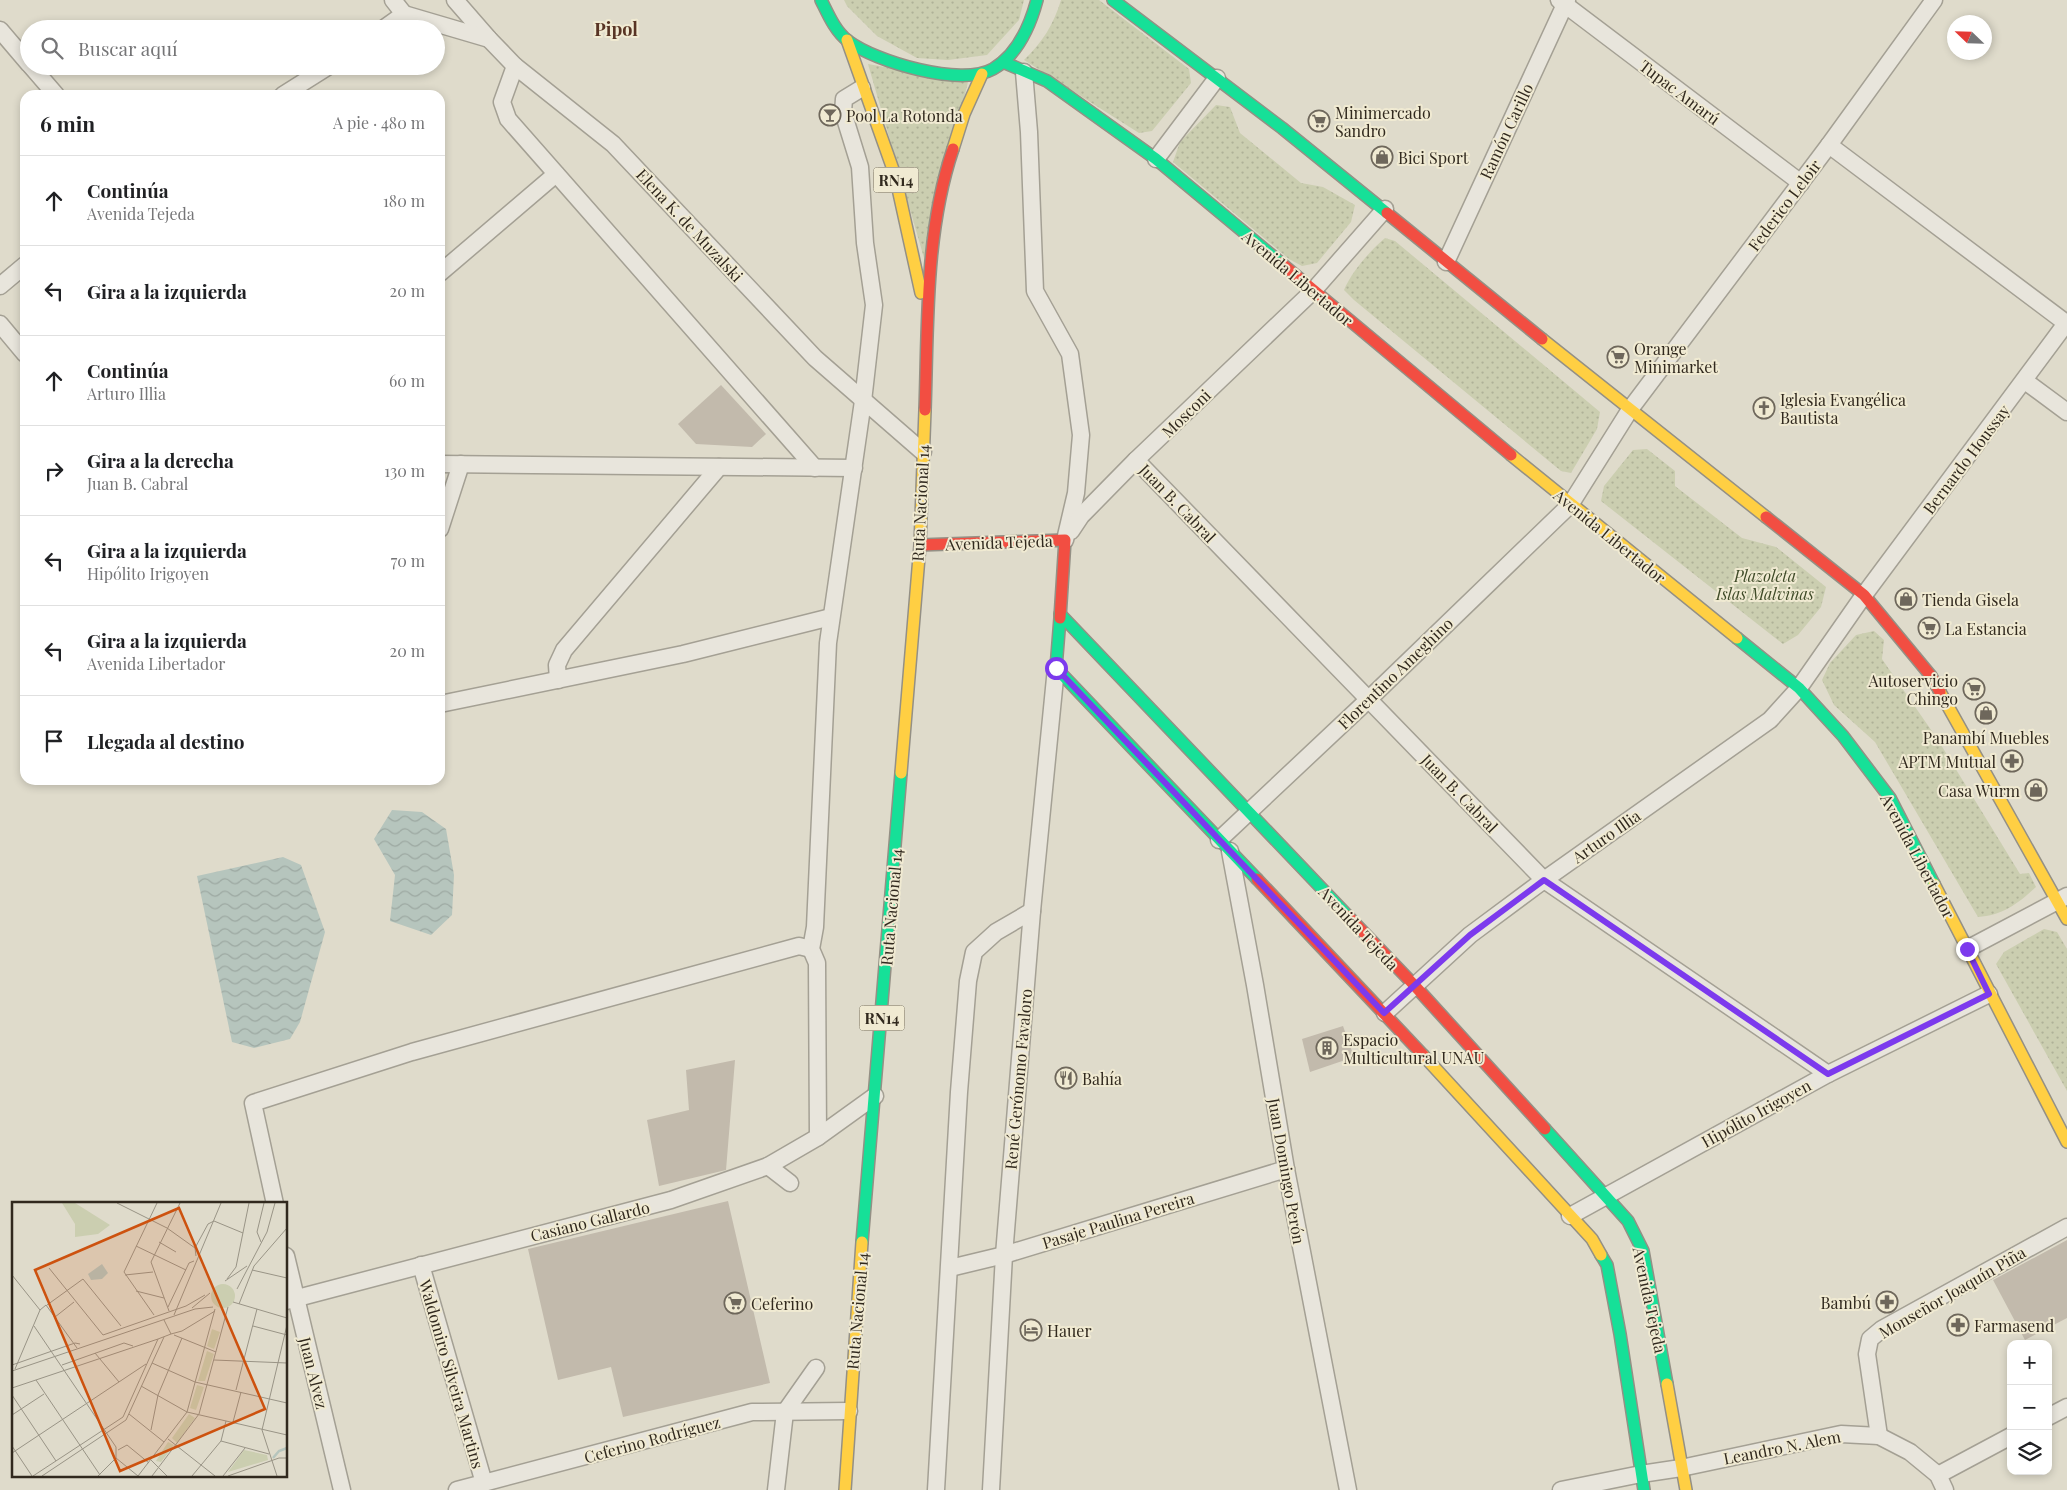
<!DOCTYPE html>
<html lang="es">
<head>
<meta charset="utf-8">
<style>
	:root { --surface:#fff; --page:#f6f6f6; --text:#202124; --muted:#757577; --line:#e0e0e0 }
	body { margin:0; font-family:"Playfair Display",serif; background:var(--page); color:var(--text) }
	.controls { position:absolute; right:15px; bottom:15px; display:grid; overflow:hidden; border-radius:10px; box-shadow:0 2px 8px #0003 }
	.controls button { width:45px; height:45px; display:grid; place-items:center; padding:0; border:0; border-bottom:1px solid var(--line); background:var(--surface); color:var(--text); font:25px sans-serif }
	.compass { position:absolute; left:1947px; top:15px; width:45px; height:45px; border-radius:50%; background:var(--surface); box-shadow:0 2px 8px #0003; rotate:293deg }
	.stop { position:absolute; width:15px; height:15px; margin:-11px; border:4px solid #7c3aed; border-radius:50%; background:#fff }
	.stop.end { background:#7c3aed; border-color:#fff; box-shadow:0 1px 5px #0008 }
	.list { margin:0; padding:0; list-style:none }
	h2 { display:flex; justify-content:space-between; align-items:center; height:65px; margin:0; padding:0 20px; font-size:21px }
	h2 small { font-size:16px; font-weight:400; color:var(--muted) }
	.list li { display:grid; grid-template-columns:32px 1fr auto; gap:15px; align-items:center; box-sizing:border-box; height:90px; padding:0 20px; border-top:1px solid var(--line) }
	.list b { display:block; font-size:19px; white-space:nowrap }
	.list p { margin:0; font-size:16px; white-space:nowrap; color:var(--muted) }
	.list em { font-size:16px; font-style:normal; color:var(--muted) }
	.icon { flex:none; width:28px; height:28px; fill:none; stroke:currentColor; stroke-width:2; stroke-linecap:round; stroke-linejoin:round }
	.map { position:relative; flex:none; width:2067px; height:1490px; overflow:hidden }
	.search { position:absolute; background:var(--surface); box-shadow:0 2px 8px #0003; left:20px; top:20px; width:425px; height:55px; display:flex; align-items:center; gap:12px; box-sizing:border-box; padding:0 18px; border-radius:28px; color:var(--muted); font-size:19px }
	.panel { position:absolute; background:var(--surface); box-shadow:0 2px 8px #0003; left:20px; top:90px; width:425px; height:695px; border-radius:15px }
	.map>svg:first-child { display:block }
	.green { fill:url(#green-dots) }
	.water { fill:url(#water-waves) }
	.building { fill:#c2baac }
	.lines { fill:none; stroke-linecap:round; stroke-linejoin:round }
	.street-casing { stroke:#a4a094; stroke-width:19 }
	.fast-casing { stroke:#949085; stroke-width:14 }
	.slow-casing { stroke:#949085; stroke-width:14 }
	.jam-casing { stroke:#949085; stroke-width:14 }
	.street { stroke:#e8e5dc; stroke-width:16 }
	.fast { stroke:#16e098; stroke-width:11 }
	.slow { stroke:#ffcf43; stroke-width:11 }
	.jam { stroke:#f24e42; stroke-width:11 }
	.route { stroke:#7c3aed; stroke-width:6 }
	.labels { text-anchor:middle; dominant-baseline:central; stroke-width:4; stroke-linejoin:round; paint-order:stroke }
	.shield { fill:#f0ead2; stroke:#6a6354; stroke-width:1 }
	.shield-label { font-size:15px; font-weight:bold; fill:#31291e }
	.street-label { font-size:16px; fill:#31291e; stroke:#f0ead2 }
	.poi-label { font-size:16px; fill:#31291e; stroke:#f0ead2; text-anchor:start }
	.park-label { font-size:16px; font-style:italic; fill:#3f4b28; stroke:#f0ead2 }
	.neighbourhood-label { font-size:18px; font-weight:bold; fill:#583424; stroke:#f0ead2 }
	.inset-river { fill:none; stroke:#b6c5bd; stroke-width:2.5 }
	.inset-road { fill:none; stroke:#999486; stroke-width:1 }
	.view { fill:#cd520f; fill-opacity:0.15; stroke:#cd520f; stroke-width:2.5 }
	.inset-edge { fill:none; stroke:#31291e; stroke-width:2.5 }
</style>
</head>
<body>
<div class="map">
<svg width="2067" height="1490" viewBox="0 0 2067 1490">
	<defs>
		<pattern id="green-dots" width="8" height="8" patternUnits="userSpaceOnUse" patternTransform="scale(1.25)"><rect width="8" height="8" fill="#cbceb0"/><path d="M2 2h.1M6 6h.1" fill="none" stroke="#afb197" stroke-width="1.8" stroke-linecap="round"/></pattern>
		<pattern id="water-waves" width="16" height="10" patternUnits="userSpaceOnUse" patternTransform="scale(1.25)"><rect width="16" height="10" fill="#b6c5bd"/><path d="M0 5q4-4 8 0t8 0" fill="none" stroke="#9da9a2"/></pattern>
	</defs>
	<rect width="100%" height="100%" fill="#dfdbcb"/>
	<g class="green">
		<path d="M844,0H1024L1019,20L987,55L948,60L917,58L877,36L847,6Z"/>
		<path d="M1061,0H1099L1189,69L1191,83L1152,131L1139,133L1024,60C1042,43 1054,24 1061,0Z"/>
		<path d="M868,64L968,82L924,258Z"/>
		<path d="M1216,105L1230,107L1240,133L1301,183L1323,187L1355,205L1351,222L1317,263L1302,266L1289,259L1173,162L1180,142Z"/>
		<path d="M1385,238L1395,241L1600,412L1597,429L1571,473L1561,471L1354,300L1344,290C1352,271 1370,251 1385,238Z"/>
		<path d="M1647,449L1675,471V486L1742,538L1776,547L1826,587L1821,607L1798,635L1783,644L1601,501L1604,486L1633,450Z"/>
		<path d="M1874,631L1884,640L1882,659L1938,740L2020,874L2029,873L2036,887C2019,903 2002,916 1978,917L1875,742L1834,705L1822,680L1830,663L1856,635Z"/>
		<path d="M2044,929L2057,932L2067,949V1091L1996,964L2004,952Z"/>
	</g>
	<g class="water">
		<path d="M392,810L422,812L446,829L454,875L452,915L431,935L390,921L395,875L374,839Z"/>
		<path d="M283,857L301,865L325,932L300,1022L290,1039L254,1048L232,1042L197,876Z"/>
	</g>
	<g class="building">
		<path d="M721,385L766,434L752,447L696,444L678,424Z"/>
		<path d="M1343,1026L1354,1057L1310,1072L1302,1039Z"/>
		<path d="M735,1060L726,1170L659,1186L647,1120L689,1110L686,1070Z"/>
		<path d="M728,1201L770,1383L623,1417L611,1367L558,1380L528,1249Z"/>
		<path d="M2067,1240V1318L2025,1340L1993,1280Z"/>
	</g>
	<g class="lines">
		<g class="street-casing">
			<g id="street">
				<path d="M393,0L404,14"/>
				<path d="M455,0L489,39L515,66L613,144L815,358L923,452"/>
				<path d="M1559,0L1801,183"/>
				<path d="M383,29L404,14L489,39"/>
				<path d="M0,30L29,64"/>
				<path d="M31,66L56,95"/>
				<path d="M515,66L502,102L508,119L815,468"/>
				<path d="M1024,72L1029,132L1035,291L1070,354L1081,435L1076,493L1065,540"/>
				<path d="M283,95L329,66"/>
				<path d="M1829,145L2066,323"/>
				<path d="M1156,159L1217,78"/>
				<path d="M1446,262L1567,0"/>
				<path d="M440,273L556,174"/>
				<path d="M0,286L25,265"/>
				<path d="M0,324L25,354"/>
				<path d="M2025,381L2067,412"/>
				<path d="M1136,460L1544,880L1828,1074"/>
				<path d="M440,464L854,468"/>
				<path d="M440,529L461,464"/>
				<path d="M1071,531L1081,516L1136,460L1313,291L1385,209"/>
				<path d="M558,680L557,665L564,650L719,467"/>
				<path d="M440,704L683,654L831,617"/>
				<path d="M1219,840L1369,699L1570,505L1631,408L1829,145L1934,0"/>
				<path d="M1230,851L1255,985L1286,1169L1348,1490"/>
				<path d="M1967,949L2067,896"/>
				<path d="M1385,1013L1470,935L1544,880L1770,720L1799,688L1864,595L2067,322"/>
				<path d="M818,1137L817,963L811,949L815,927L828,643L863,401L874,305L865,243L860,167L843,112L844,99L862,88"/>
				<path d="M768,1166L790,1183"/>
				<path d="M275,1204L253,1103L412,1052L799,946L811,949"/>
				<path d="M1570,1216L1828,1074L1989,994"/>
				<path d="M286,1256L342,1490"/>
				<path d="M421,1265L484,1483"/>
				<path d="M950,1268L1004,1255L1286,1169"/>
				<path d="M286,1301L671,1200L768,1166L818,1137L875,1096"/>
				<path d="M2048,1417L2067,1407"/>
				<path d="M1879,1436L1867,1354L1870,1339L1882,1329L2067,1227"/>
				<path d="M1938,1475L2011,1436"/>
				<path d="M457,1490L752,1412L849,1411"/>
				<path d="M776,1490L785,1412L816,1368"/>
				<path d="M936,1490L959,1092L968,981L974,952L996,932L1032,911"/>
				<path d="M991,1490L1004,1255L1032,911L1056,668"/>
				<path d="M1561,1490L1641,1474L1681,1468L1841,1434L1879,1436L1910,1452L1938,1475L1945,1490"/>
			</g>
		</g>
		<g class="fast-casing">
			<g id="fast">
				<path d="M821,0C828,14 835,31 848,41C876,62 961,87 993,69C1017,55 1030,26 1037,0"/>
				<path d="M1113,0L1282,128L1387,213"/>
				<path d="M1003,62L1047,81L1156,159L1281,263"/>
				<path d="M1060,614L1348,916"/>
				<path d="M1060,618L1056,668L1257,879"/>
				<path d="M1737,638L1799,688L1843,736L1890,798L1934,884"/>
				<path d="M1545,1129L1628,1221L1643,1251L1667,1384"/>
				<path d="M862,1242L901,773"/>
				<path d="M1601,1255L1607,1265L1620,1334L1644,1490"/>
			</g>
		</g>
		<g class="slow-casing">
			<g id="slow">
				<path d="M847,40L895,175L921,293"/>
				<path d="M953,149L964,114L982,74"/>
				<path d="M1542,339L1766,517"/>
				<path d="M1511,455L1737,638"/>
				<path d="M1940,692L2067,919"/>
				<path d="M901,773L920,545L925,410"/>
				<path d="M1934,884L2067,1142"/>
				<path d="M1423,1055L1592,1239L1601,1255"/>
				<path d="M1667,1384L1686,1490"/>
				<path d="M845,1490L862,1242"/>
			</g>
		</g>
		<g class="jam-casing">
			<g id="jam">
				<path d="M1387,213L1542,339"/>
				<path d="M1281,263L1511,455"/>
				<path d="M925,410C928,323 925,232 953,149"/>
				<path d="M1766,517L1864,595L1931,676L1940,692"/>
				<path d="M920,545L1065,540L1060,618"/>
				<path d="M1257,879L1423,1055"/>
				<path d="M1348,916L1415,986L1545,1129"/>
			</g>
		</g>
		<use href="#street" class="street"/>
		<use href="#fast" class="fast"/>
		<use href="#slow" class="slow"/>
		<use href="#jam" class="jam"/>
	</g>
	<g class="lines">
		<path class="route" d="M1056,668L1384,1013L1470,935L1544,880L1828,1074L1989,994L1967,949"/>
	</g>
	<defs>
		<g id="bar-ring" transform="scale(1.125)"><circle r="9.5" fill="#f0ead2" stroke="#6e675b" stroke-width="1.5"/><path d="M-6-5H6L.8 .8V4.5H3.5V6h-7V4.5H-.8V.8Z" fill="#6e675b"/></g>
		<g id="supermarket-ring" transform="scale(1.125)"><circle r="9.5" fill="#f0ead2" stroke="#6e675b" stroke-width="1.5"/><path d="M-6-5.5h2.5l.6 2H6L4.5 2H-2.5L-4.4-4H-6ZM-1.5 3.2a1.3 1.3 0 1 0 .1 0ZM3 3.2a1.3 1.3 0 1 0 .1 0Z" fill="#6e675b"/></g>
		<g id="shop-ring" transform="scale(1.125)"><circle r="9.5" fill="#f0ead2" stroke="#6e675b" stroke-width="1.5"/><path d="M-5-2.5h2.3a2.7 3.5 0 0 1 5.4 0H5L5.5 6h-11ZM-1.5-2.5h3a1.5 2.3 0 0 0-3 0Z" fill="#6e675b"/></g>
		<g id="church-ring" transform="scale(1.125)"><circle r="9.5" fill="#f0ead2" stroke="#6e675b" stroke-width="1.5"/><path d="M-1.2-6h2.4v3.5h3.3v2.4h-3.3V6h-2.4V-.1h-3.3v-2.4h3.3Z" fill="#6e675b"/></g>
		<g id="pharmacy-ring" transform="scale(1.125)"><circle r="9.5" fill="#f0ead2" stroke="#6e675b" stroke-width="1.5"/><path d="M-2-6h4v4h4v4h-4v4h-4v-4h-4v-4h4Z" fill="#6e675b"/></g>
		<g id="building-ring" transform="scale(1.125)"><circle r="9.5" fill="#f0ead2" stroke="#6e675b" stroke-width="1.5"/><path d="M-4-6H4V6H1V3H-1V6H-4ZM-2.5-4.3h1.7v1.8h-1.7ZM.8-4.3h1.7v1.8H.8ZM-2.5-1h1.7V.8h-1.7ZM.8-1h1.7V.8H.8Z" fill="#6e675b"/></g>
		<g id="restaurant-ring" transform="scale(1.125)"><circle r="9.5" fill="#f0ead2" stroke="#6e675b" stroke-width="1.5"/><path d="M-5-6h1v4h1v-4h1v4h1v-4h1v5L-1.5 .5V6h-2V.5L-5-1ZM5-6V6H3V1.5H1.5Q1.5-4 5-6Z" fill="#6e675b"/></g>
		<g id="hotel-ring" transform="scale(1.125)"><circle r="9.5" fill="#f0ead2" stroke="#6e675b" stroke-width="1.5"/><path d="M-6-4.5h1.5V1H6V5H4.5V3h-9V5H-6ZM-4 0a1.8 1.8 0 1 1 3.6 0ZM.5 0V-2.5h3Q6-2.5 6 0Z" fill="#6e675b"/></g>
	</defs>
	<g fill-rule="evenodd">
		<use href="#bar-ring" x="830" y="115"/>
		<use href="#supermarket-ring" x="1319" y="121"/>
		<use href="#shop-ring" x="1382" y="157"/>
		<use href="#supermarket-ring" x="1618" y="357"/>
		<use href="#church-ring" x="1764" y="408"/>
		<use href="#shop-ring" x="1906" y="599"/>
		<use href="#supermarket-ring" x="1929" y="628"/>
		<use href="#supermarket-ring" x="1974" y="689"/>
		<use href="#shop-ring" x="1986" y="713"/>
		<use href="#pharmacy-ring" x="2012" y="761"/>
		<use href="#shop-ring" x="2036" y="790"/>
		<use href="#building-ring" x="1327" y="1048"/>
		<use href="#restaurant-ring" x="1066" y="1078"/>
		<use href="#pharmacy-ring" x="1887" y="1302"/>
		<use href="#supermarket-ring" x="735" y="1303"/>
		<use href="#pharmacy-ring" x="1958" y="1325"/>
		<use href="#hotel-ring" x="1031" y="1330"/>
	</g>
	<g class="labels">
		<g class="shield">
			<rect x="873.5" y="167.5" width="45" height="25" rx="4"/>
			<rect x="859.5" y="1005.5" width="45" height="25" rx="4"/>
		</g>
		<g class="shield-label">
			<text x="896" y="180">RN14</text>
			<text x="882" y="1018">RN14</text>
		</g>
		<g class="street-label">
			<text transform="translate(1680 92) rotate(37)">Tupac Amarú</text>
			<text transform="translate(1506 131) rotate(-65)">Ramón Carillo</text>
			<text transform="translate(1784 205) rotate(-53)">Federico Leloir</text>
			<text transform="translate(690 225) rotate(47)">Elena K. de Muzalski</text>
			<text transform="translate(1298 278) rotate(40)">Avenida Libertador</text>
			<text transform="translate(1186 413) rotate(-44)">Mosconi</text>
			<text transform="translate(1966 459) rotate(-53)">Bernardo Houssay</text>
			<text transform="translate(920 503) rotate(-87)">Ruta Nacional 14</text>
			<text transform="translate(1178 503) rotate(46)">Juan B. Cabral</text>
			<text transform="translate(1610 536) rotate(39)">Avenida Libertador</text>
			<text transform="translate(999 542) rotate(-2)">Avenida Tejeda</text>
			<text transform="translate(1395 673) rotate(-44)">Florentino Ameghino</text>
			<text transform="translate(1460 793) rotate(46)">Juan B. Cabral</text>
			<text transform="translate(1606 836) rotate(-35)">Arturo Illia</text>
			<text transform="translate(1918 856) rotate(62)">Avenida Libertador</text>
			<text transform="translate(891 907) rotate(-85)">Ruta Nacional 14</text>
			<text transform="translate(1359 928) rotate(47)">Avenida Tejeda</text>
			<text transform="translate(1018 1079) rotate(-85)">René Gerónomo Favaloro</text>
			<text transform="translate(1756 1113) rotate(-29)">Hipólito Irigoyen</text>
			<text transform="translate(1287 1171) rotate(80)">Juan Domingo Perón</text>
			<text transform="translate(1118 1220) rotate(-17)">Pasaje Paulina Pereira</text>
			<text transform="translate(590 1221) rotate(-14)">Casiano Gallardo</text>
			<text transform="translate(1952 1292) rotate(-30)">Monseñor Joaquín Piña</text>
			<text transform="translate(1650 1300) rotate(78)">Avenida Tejeda</text>
			<text transform="translate(857 1311) rotate(-85)">Ruta Nacional 14</text>
			<text transform="translate(314 1373) rotate(76)">Juan Alvez</text>
			<text transform="translate(452 1374) rotate(74)">Waldomiro Silveira Martins</text>
			<text transform="translate(652 1439) rotate(-15)">Ceferino Rodríguez</text>
			<text transform="translate(1782 1447) rotate(-11)">Leandro N. Alem</text>
		</g>
		<g class="poi-label">
			<text x="1335" y="112">Minimercado<tspan x="1335" dy="18">Sandro</tspan></text>
			<text x="846" y="115">Pool La Rotonda</text>
			<text x="1398" y="157">Bici Sport</text>
			<text x="1634" y="348">Orange<tspan x="1634" dy="18">Minimarket</tspan></text>
			<text x="1780" y="399">Iglesia Evangélica<tspan x="1780" dy="18">Bautista</tspan></text>
			<text x="1922" y="599">Tienda Gisela</text>
			<text x="1945" y="628">La Estancia</text>
			<text x="1958" y="680" text-anchor="end">Autoservicio<tspan x="1958" dy="18">Chingo</tspan></text>
			<text x="1986" y="737" text-anchor="middle">Panambí Muebles</text>
			<text x="1996" y="761" text-anchor="end">APTM Mutual</text>
			<text x="2020" y="790" text-anchor="end">Casa Wurm</text>
			<text x="1343" y="1039">Espacio<tspan x="1343" dy="18">Multicultural UNAU</tspan></text>
			<text x="1082" y="1078">Bahía</text>
			<text x="1871" y="1302" text-anchor="end">Bambú</text>
			<text x="751" y="1303">Ceferino</text>
			<text x="1974" y="1325">Farmasend</text>
			<text x="1047" y="1330">Hauer</text>
		</g>
		<g class="park-label">
			<text x="1765" y="575">Plazoleta<tspan x="1765" dy="18">Islas Malvinas</tspan></text>
		</g>
		<g class="neighbourhood-label">
			<text x="616" y="29">Pipol</text>
		</g>
	</g>
	<g transform="translate(12 1202)">
		<rect width="275" height="275" fill="#dfdbcb"/>
		<path d="M199 94a12 12 0 1 1 24 0a12 12 0 1 1-24 0ZM200,127L208,130L202,147L195,144ZM195,149L202,152L193,179H186ZM185,183L192,185L184,208L178,206ZM177,212L183,216L165,241L160,236ZM156,240L162,243L149,260L144,259ZM232,248L255,253L256,258L216,270Z" fill="#cbceb0"/>
		<path d="M50,1H63L98,23L86,32L63,35V22Z" fill="#cbceb0"/>
		<path d="M90,62L96,71L90,77L79,78L76,72Z" fill="#b6c5bd"/>
		<path class="inset-river" d="M261,256L267,249L275,246"/>
		<path class="inset-road" d="M105,1L155,26L183,46L184,54M147,40L164,50M249,40L245,30L252,1M124,44L174,68M183,46L196,22L202,19L231,31M37,66L91,133M240,68L275,76M0,73L28,108M113,73L141,70M215,77L224,65L237,1M213,79L235,64M225,87L255,30L263,1M124,89L152,96M221,100L275,116M227,102L242,64L275,26M35,103L71,77L109,124M156,105L177,61L182,59M180,106L198,91M157,109L139,60L168,1M142,113L112,70L145,1M162,113L209,1M43,115L62,100M22,124L104,245V256L86,274M241,124L275,133M159,132L170,129L203,109M91,133L174,104L193,93M162,133L204,150M83,151L107,180M202,158L275,161M140,161L183,180L275,201M0,163L63,141L68,142M50,163L112,141L121,144M3,167L28,108L34,103L65,146M0,169L183,107L201,105M24,178L88,273M129,184L175,210L275,233M0,186L146,137M224,188L245,107M0,193L44,259M117,212L152,240M0,213L32,192M221,220L229,190M139,228L146,193L170,136M156,237L203,274M209,239L257,252M0,244L20,274M106,248L115,243L137,261M0,251L134,162M104,256L126,274M139,258L155,274M21,274L111,215L146,137L159,132L152,118M30,274L114,218L152,135M126,274L175,210L203,107M140,274L187,212L216,105M180,274L209,239L214,219M211,274L233,246M216,274L267,256H275M265,274L250,228L275,123"/>
		<path class="view" d="M167,6L253,207L108,269L23,68Z"/>
		<rect width="275" height="275" class="inset-edge"/>
	</g>
</svg>
<div class="controls">
<button>+</button>
<button>−</button>
<button><svg class="icon" aria-label="layers" viewBox="0 0 24 24"><path d="M12 4l9 5-9 5-9-5zM3 14l9 5 9-5"/></svg></button>
</div>
<svg class="compass" viewBox="-18 -18 36 36"><path d="M0-13l5 13h-10z" fill="#e53935"/><path d="M0 13l5-13h-10z" fill="#757577"/></svg>
<div class="stop" style="left:1056px;top:668px"></div>
<div class="stop end" style="left:1967px;top:949px"></div>
<div class="search"><svg class="icon" aria-label="search" viewBox="0 0 24 24"><circle cx="10" cy="10" r="6"/><path d="M15 15l6 6"/></svg>Buscar aquí</div>
<section class="panel">
<h2>6 min<small>A pie · 480 m</small></h2>
<ul class="list">
<li><svg class="icon" aria-label="ahead" viewBox="0 0 24 24"><path d="M12 20V5M6 11l6-6 6 6"/></svg><div><b>Continúa</b><p>Avenida Tejeda</p></div><em>180 m</em></li>
<li><svg class="icon" aria-label="left" viewBox="0 0 24 24"><path d="M17 20v-9H6M10 6l-5 5 5 5"/></svg><div><b>Gira a la izquierda</b></div><em>20 m</em></li>
<li><svg class="icon" aria-label="ahead" viewBox="0 0 24 24"><path d="M12 20V5M6 11l6-6 6 6"/></svg><div><b>Continúa</b><p>Arturo Illia</p></div><em>60 m</em></li>
<li><svg class="icon" aria-label="right" viewBox="0 0 24 24"><path d="M7 20v-9h11M14 6l5 5-5 5"/></svg><div><b>Gira a la derecha</b><p>Juan B. Cabral</p></div><em>130 m</em></li>
<li><svg class="icon" aria-label="left" viewBox="0 0 24 24"><path d="M17 20v-9H6M10 6l-5 5 5 5"/></svg><div><b>Gira a la izquierda</b><p>Hipólito Irigoyen</p></div><em>70 m</em></li>
<li><svg class="icon" aria-label="left" viewBox="0 0 24 24"><path d="M17 20v-9H6M10 6l-5 5 5 5"/></svg><div><b>Gira a la izquierda</b><p>Avenida Libertador</p></div><em>20 m</em></li>
<li><svg class="icon" aria-label="arrive" viewBox="0 0 24 24"><path d="M6 21V4h12l-3 4 3 4H6"/></svg><div><b>Llegada al destino</b></div></li>
</ul>
</section>
</div>
</body>
</html>
